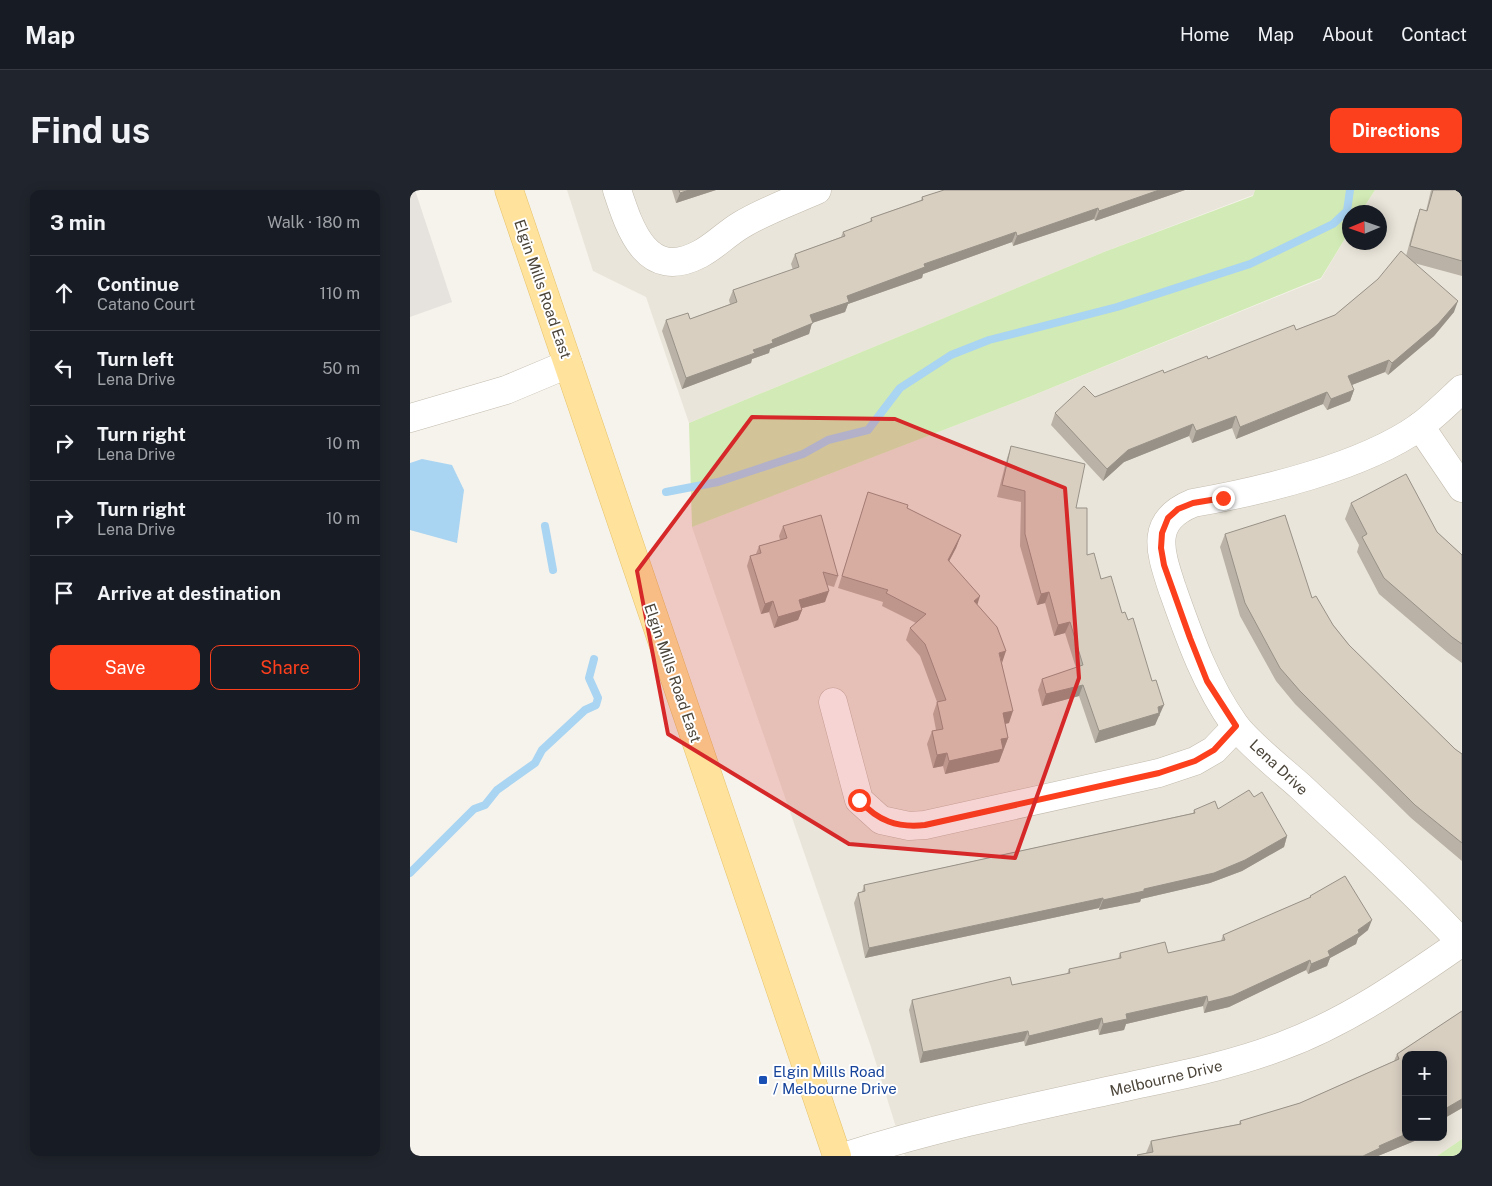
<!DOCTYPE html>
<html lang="en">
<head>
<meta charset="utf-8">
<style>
	:root { --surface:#171b24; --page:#20242c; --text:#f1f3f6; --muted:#9ea1a6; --line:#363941; --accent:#fc3f1d }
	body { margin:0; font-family:"Public Sans",sans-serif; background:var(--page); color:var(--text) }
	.controls { position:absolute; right:15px; bottom:15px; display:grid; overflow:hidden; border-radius:10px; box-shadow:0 2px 12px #0003 }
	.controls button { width:45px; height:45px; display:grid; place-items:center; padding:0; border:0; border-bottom:1px solid var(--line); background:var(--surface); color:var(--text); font:25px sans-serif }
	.compass { position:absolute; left:932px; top:15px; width:45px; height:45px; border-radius:50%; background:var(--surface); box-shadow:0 2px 12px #0003; rotate:268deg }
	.stop { position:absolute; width:15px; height:15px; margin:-11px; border:4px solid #fc3f1d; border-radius:50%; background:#fff }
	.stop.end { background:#fc3f1d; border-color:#fff; box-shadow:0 1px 5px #0008 }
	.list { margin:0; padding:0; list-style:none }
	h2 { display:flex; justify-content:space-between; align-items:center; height:65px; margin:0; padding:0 20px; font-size:21px }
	h2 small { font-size:16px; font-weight:400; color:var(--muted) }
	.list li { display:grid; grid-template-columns:32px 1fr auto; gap:15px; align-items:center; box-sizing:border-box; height:75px; padding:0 20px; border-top:1px solid var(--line) }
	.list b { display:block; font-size:19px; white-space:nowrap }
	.list p { margin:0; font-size:16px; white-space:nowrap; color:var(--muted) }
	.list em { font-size:16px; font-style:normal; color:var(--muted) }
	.actions { display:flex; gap:10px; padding:15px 20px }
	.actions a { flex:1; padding:11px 0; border:1px solid var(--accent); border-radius:10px; text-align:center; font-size:18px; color:var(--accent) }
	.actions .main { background:var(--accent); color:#fff }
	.icon { flex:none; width:28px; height:28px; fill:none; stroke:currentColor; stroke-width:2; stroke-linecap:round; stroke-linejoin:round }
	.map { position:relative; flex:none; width:1052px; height:966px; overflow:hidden; border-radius:10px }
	header { display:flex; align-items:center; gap:30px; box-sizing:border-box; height:70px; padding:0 25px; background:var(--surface); border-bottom:1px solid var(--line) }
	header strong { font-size:24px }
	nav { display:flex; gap:28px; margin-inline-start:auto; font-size:18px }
	.intro { display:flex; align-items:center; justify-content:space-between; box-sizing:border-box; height:120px; padding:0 30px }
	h1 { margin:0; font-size:35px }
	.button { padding:12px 22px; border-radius:10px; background:var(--accent); color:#fff; font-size:18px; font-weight:700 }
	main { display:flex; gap:30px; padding:0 30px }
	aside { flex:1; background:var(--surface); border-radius:10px; box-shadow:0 2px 12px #0003 }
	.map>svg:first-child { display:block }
	.residential { fill:#eae5da; fill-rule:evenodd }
	.industrial { fill:#e6e2dd }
	.green { fill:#d2eab5 }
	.water { fill:#a9d4f2 }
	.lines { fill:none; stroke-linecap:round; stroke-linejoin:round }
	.stream { stroke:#a9d4f2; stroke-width:8 }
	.minor-casing { stroke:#c2bbae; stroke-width:29 }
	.major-casing { stroke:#e6c16a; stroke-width:29 }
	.minor { stroke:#fff; stroke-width:28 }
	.major { stroke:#ffe39c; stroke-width:28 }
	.wall { fill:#bab2a6 }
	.shaded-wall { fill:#979187 }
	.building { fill:#d8cfc1; stroke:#979187 }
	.route { stroke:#fc3f1d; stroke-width:6 }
	.marked { fill:#d62828; fill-opacity:0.2; stroke:#d62828; stroke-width:4; stroke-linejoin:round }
	.transit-dot { fill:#1a4fb4; stroke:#fff; stroke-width:2 }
	.labels { text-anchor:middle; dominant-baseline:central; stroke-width:4; stroke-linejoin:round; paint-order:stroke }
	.street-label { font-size:15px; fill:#4b4439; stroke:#fff }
	.transit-label { font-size:15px; fill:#164399; stroke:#fff; text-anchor:start }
</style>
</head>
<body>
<header>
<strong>Map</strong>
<nav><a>Home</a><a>Map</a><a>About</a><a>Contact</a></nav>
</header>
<div class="intro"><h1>Find us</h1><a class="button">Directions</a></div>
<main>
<aside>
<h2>3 min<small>Walk · 180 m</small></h2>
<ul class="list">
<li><svg class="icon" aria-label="ahead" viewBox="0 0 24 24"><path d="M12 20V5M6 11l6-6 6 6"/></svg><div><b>Continue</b><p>Catano Court</p></div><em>110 m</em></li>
<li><svg class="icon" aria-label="left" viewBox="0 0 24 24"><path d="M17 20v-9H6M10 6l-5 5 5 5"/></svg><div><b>Turn left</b><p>Lena Drive</p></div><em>50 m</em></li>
<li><svg class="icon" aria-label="right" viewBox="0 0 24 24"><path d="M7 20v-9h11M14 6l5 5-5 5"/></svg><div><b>Turn right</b><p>Lena Drive</p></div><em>10 m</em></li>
<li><svg class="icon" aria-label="right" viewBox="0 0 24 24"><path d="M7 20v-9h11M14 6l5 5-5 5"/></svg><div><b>Turn right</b><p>Lena Drive</p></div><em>10 m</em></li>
<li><svg class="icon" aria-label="arrive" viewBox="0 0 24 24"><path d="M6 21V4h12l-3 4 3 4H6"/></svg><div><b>Arrive at destination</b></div></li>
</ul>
<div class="actions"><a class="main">Save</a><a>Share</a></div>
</aside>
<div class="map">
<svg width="1052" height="966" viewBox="0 0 1052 966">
	<rect width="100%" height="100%" fill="#f6f3ec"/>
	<g class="residential">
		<path d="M157,0H845L843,5L694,62L279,233L236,107L183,81Z"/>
		<path d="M965,0H1052V949L1027,966H495L461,857L282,337L614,209L911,89L939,42V52H969V22H951ZM996,865H1033V947H996Z"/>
	</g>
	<path class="industrial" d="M0,0H5L42,112L0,127Z"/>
	<g class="green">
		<path d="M845,0H965L951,22H939V42L911,88L614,209L282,337L279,233L694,62L843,6Z"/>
		<path d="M1052,949V966H1027Z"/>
	</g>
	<path class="water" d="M12,269L42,275L54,300L47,353L0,340V273Z"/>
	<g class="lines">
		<g class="stream">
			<path d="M256,302L308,292L393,264L418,250L458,240L490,198L541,165L579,150L707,117L840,74L923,34L937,21L940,0"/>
			<path d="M135,336L143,380"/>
			<path d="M0,683L64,619L75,615L87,600L125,573L132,560L175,520L186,515L188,508L179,488L184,469"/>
		</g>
		<g class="minor-casing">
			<g id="minor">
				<path d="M207,0C220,40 237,92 290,64C305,56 316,44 331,35C354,21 382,11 407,0"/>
				<path d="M0,228L96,200L158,174"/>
				<path d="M1010,236L1052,298"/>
				<path d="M423,512L449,610L471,630L499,636L515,635L749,583L785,571L804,560L826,537"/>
				<path d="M1051,752C1001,698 945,648 891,597C872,580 839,554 825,535C795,493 779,446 762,398C750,361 739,331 783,313C852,301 952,277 1009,237C1024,226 1038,212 1052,199"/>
				<path d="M436,966C526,937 619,918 711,898C766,886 820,876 872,856C937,832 996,791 1052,752"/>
			</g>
		</g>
		<g class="major-casing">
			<path id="major" d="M99,0L427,966"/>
		</g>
		<use href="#minor" class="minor"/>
		<use href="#major" class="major"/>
	</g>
	<g class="wall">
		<path d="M262,0H306L266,13Z"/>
		<path d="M534,0H775L685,31L684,29L603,56L602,52L513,84L512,88L438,114L435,122L402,133L399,144L360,159L359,163L342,169L341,173L272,199L252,141L256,130L280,129L320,114L319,110L323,100L383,80L381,74L385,64L431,47L433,42L460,32L461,28L511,10L512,7Z"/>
		<path d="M1021,0H1052V86L1004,73L1044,122L1024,146L978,185L975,182L942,195L944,200L940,211L917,220L913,214L826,249L822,238L782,253L779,246L714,272L693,291L641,235L645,223L685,207L886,140L925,125L996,66L1005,33L1010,19L1016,21Z"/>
		<path d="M601,256L666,318L677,365L712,423L750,526H748L745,535L685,553L669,506L632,516L628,500L632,489L666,478L655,443L644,446L635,413L627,415L610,356L611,312L587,307L597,268Z"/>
		<path d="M458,302L497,318L551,345L546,358L539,371L567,415L592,473L599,533L595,534L598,548L589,572L535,584L533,576L523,578L517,554L522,541L526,540L523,524L527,512L510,466L496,450L500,438L506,433L472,416L473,412L428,398Z"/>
		<path d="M941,313L1027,342L1052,365V473L1037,462L969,404L947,362L949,355L935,329Z"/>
		<path d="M373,336L428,386L424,397L417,395L415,412L392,418V420L388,430L364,438L359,422L351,424L337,376L340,366L346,364L349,356L370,350L369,346Z"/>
		<path d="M815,344L902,408L939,455L1045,559L1052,564V671L1001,628L885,514L866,491L830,426L810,357Z"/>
		<path d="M844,607L877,646L874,657L832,681L800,693L731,709L730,712L689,720V718L455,768L444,713L448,703L452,702L454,695L783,623L784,620L808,619Z"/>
		<path d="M900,706L958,740L948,748L946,754L920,768L917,776L898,784L896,780L819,817L794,823L793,816L716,834L714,840L689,845L688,839L615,856L614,851L510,873L499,820L502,810L602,795L657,784L659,779L708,769L710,763H758L811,751L813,745L899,708Z"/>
		<path d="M1052,821V918L1033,929V865L1007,950L968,966H727V965L736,963L741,951L829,934L830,931L890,913L984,871L987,864Z"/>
	</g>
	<g class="shaded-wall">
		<path d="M279,0H306L266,13L270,3Z"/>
		<path d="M749,0H775L685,31L689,21Z"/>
		<path d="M688,18L684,29L603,56L607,46Z"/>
		<path d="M606,42L602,52L513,84L512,88L438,114L435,122L402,133L399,144L360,159L359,163L342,169L341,173L272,199L276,188L343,160L362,150L400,125L437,106L514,74Z"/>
		<path d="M1048,111L1044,122L1024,146L978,185L982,173Z"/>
		<path d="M979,170L975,182L934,198L938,186Z"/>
		<path d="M944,200L940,211L917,220L921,209Z"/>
		<path d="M917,202L913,214L826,249L830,237Z"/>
		<path d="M826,226L822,238L782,253L786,241Z"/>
		<path d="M783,234L779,246L714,272L693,291L697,279L718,260Z"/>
		<path d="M551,345L546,358L533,383L538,370Z"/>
		<path d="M419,401L415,412L385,420L389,410Z"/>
		<path d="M639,402L635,413L627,415L631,404Z"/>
		<path d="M570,406L566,419L564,411Z"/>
		<path d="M363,411L359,422L351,424L355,414Z"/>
		<path d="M392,420L388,430L364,438L368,427Z"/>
		<path d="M660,432L655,443L644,446L648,435Z"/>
		<path d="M596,461L592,473L589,463Z"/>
		<path d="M673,495L669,506L632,516L636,504Z"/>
		<path d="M754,515L745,535L685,553L689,541Z"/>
		<path d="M603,521L599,533L588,535L593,523Z"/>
		<path d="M598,548L589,572L535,584L539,571L591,549Z"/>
		<path d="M537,563L533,576L523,578L527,565Z"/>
		<path d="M877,646L874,657L832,681L800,693L731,709L730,712L689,720L693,710L734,699Z"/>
		<path d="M693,708L689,718L455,768L459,758Z"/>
		<path d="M962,730L958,740L948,748L946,754L920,768L917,776L898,784L901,774L918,761Z"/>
		<path d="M900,770L896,780L819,817L794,823L798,812Z"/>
		<path d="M797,806L793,816L716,834L714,840L689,845L693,834L716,824Z"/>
		<path d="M692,828L688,839L615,856L619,846Z"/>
		<path d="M618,841L614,851L510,873L513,862Z"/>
		<path d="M1052,909V918L1033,929V920Z"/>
		<path d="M996,944V947H1008L1007,950L968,966H953L969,956Z"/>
	</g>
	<g class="building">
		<path d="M269,0H279L270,3Z"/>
		<path d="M534,0H749L689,21L688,18L607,46L606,42L514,74L515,77L437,106L439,112L400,125L403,133L362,150L363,153L343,160L345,163L276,188L256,130L278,123L280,129L327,112L323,100L389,77L385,64L435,46L433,42L462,31L461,28L513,10L512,7Z"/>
		<path d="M1023,0H1052V71L1000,56L1010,19L1017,21Z"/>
		<path d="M991,61L1048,111L1028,134L982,173L979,170L938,186L944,200L921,209L917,202L830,237L826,226L786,241L783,234L718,260L697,279L645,223L674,196L685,207L753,180L754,183L797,166L798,169L884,135L886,140L925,125L968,89Z"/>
		<path d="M601,256L675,274L666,318H677V365L684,363L691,389L701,386L712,423L715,422L718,430L723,428L742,491L746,490L754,515L748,517L749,523L689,541L673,495L636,504L632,489L673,475L660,432L648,435L639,402L631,404L615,344V301L592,295Z"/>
		<path d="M996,284L1027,342L1052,365V454L1042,447L974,388L952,347L957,344L941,313Z"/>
		<path d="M458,302L498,315L497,318L551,345L538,370L570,406L564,411L587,437L596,461L589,463L603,521L593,523L598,548L591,549L593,559L539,571L537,563L527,565L522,541L533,539L527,512L536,510L515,454L500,438L516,424L476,403L478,400L432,386Z"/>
		<path d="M411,325L428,386L413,382L419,401L389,410L392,420L368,427L363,411L355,414L340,366L351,363L349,356L377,348L373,336Z"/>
		<path d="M875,325L902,408L906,406L923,435L939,455L1045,559L1052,564V653L1005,615L890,501L870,478L835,413L815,344Z"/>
		<path d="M839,600L844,607L852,602L877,646L835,670L804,683L734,699V701L693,710V708L459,758L448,703L455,701L454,695L785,623L784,620L805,611L808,619Z"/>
		<path d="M935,686L962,730L948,740L949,743L918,761L920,766L901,774L900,770L822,806L798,812L797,806L716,824L717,829L693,834L692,828L619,846L618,841L513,862L502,810L600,787L602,795L660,783L659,779L711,768L710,763L755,752L758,763L815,750L813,745L901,707L900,706Z"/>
		<path d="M1052,821V909L1033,920V865H996V944L969,956L970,958L953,966H728L727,965L743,962L741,951L831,934L830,931L890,913L989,869L987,864Z"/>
	</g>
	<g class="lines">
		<path class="route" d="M449,610C468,631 487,638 515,635L749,583L785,571L804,560L826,536L797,491L780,448L754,375L751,358L752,343L758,328L768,319L783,313L813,308"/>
	</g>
	<path class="marked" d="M342,227L485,229L655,298L669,488L605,668L439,654L258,544L227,381Z"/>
	<rect class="transit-dot" x="348" y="885" width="10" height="10" rx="2.5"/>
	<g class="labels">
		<g class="street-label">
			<text transform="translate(133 99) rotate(71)">Elgin Mills Road East</text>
			<text transform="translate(263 483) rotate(71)">Elgin Mills Road East</text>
			<text transform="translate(869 577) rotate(43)">Lena Drive</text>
			<text transform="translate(756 888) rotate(-13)">Melbourne Drive</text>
		</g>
		<g class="transit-label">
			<text x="363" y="881">Elgin Mills Road<tspan x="363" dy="17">/ Melbourne Drive</tspan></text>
		</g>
	</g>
</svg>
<div class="controls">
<button>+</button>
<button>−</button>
</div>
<svg class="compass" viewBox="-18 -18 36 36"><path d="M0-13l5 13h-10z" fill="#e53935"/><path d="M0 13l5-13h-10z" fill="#9ea1a6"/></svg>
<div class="stop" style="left:449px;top:610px"></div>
<div class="stop end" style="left:813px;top:308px"></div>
</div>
</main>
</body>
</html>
